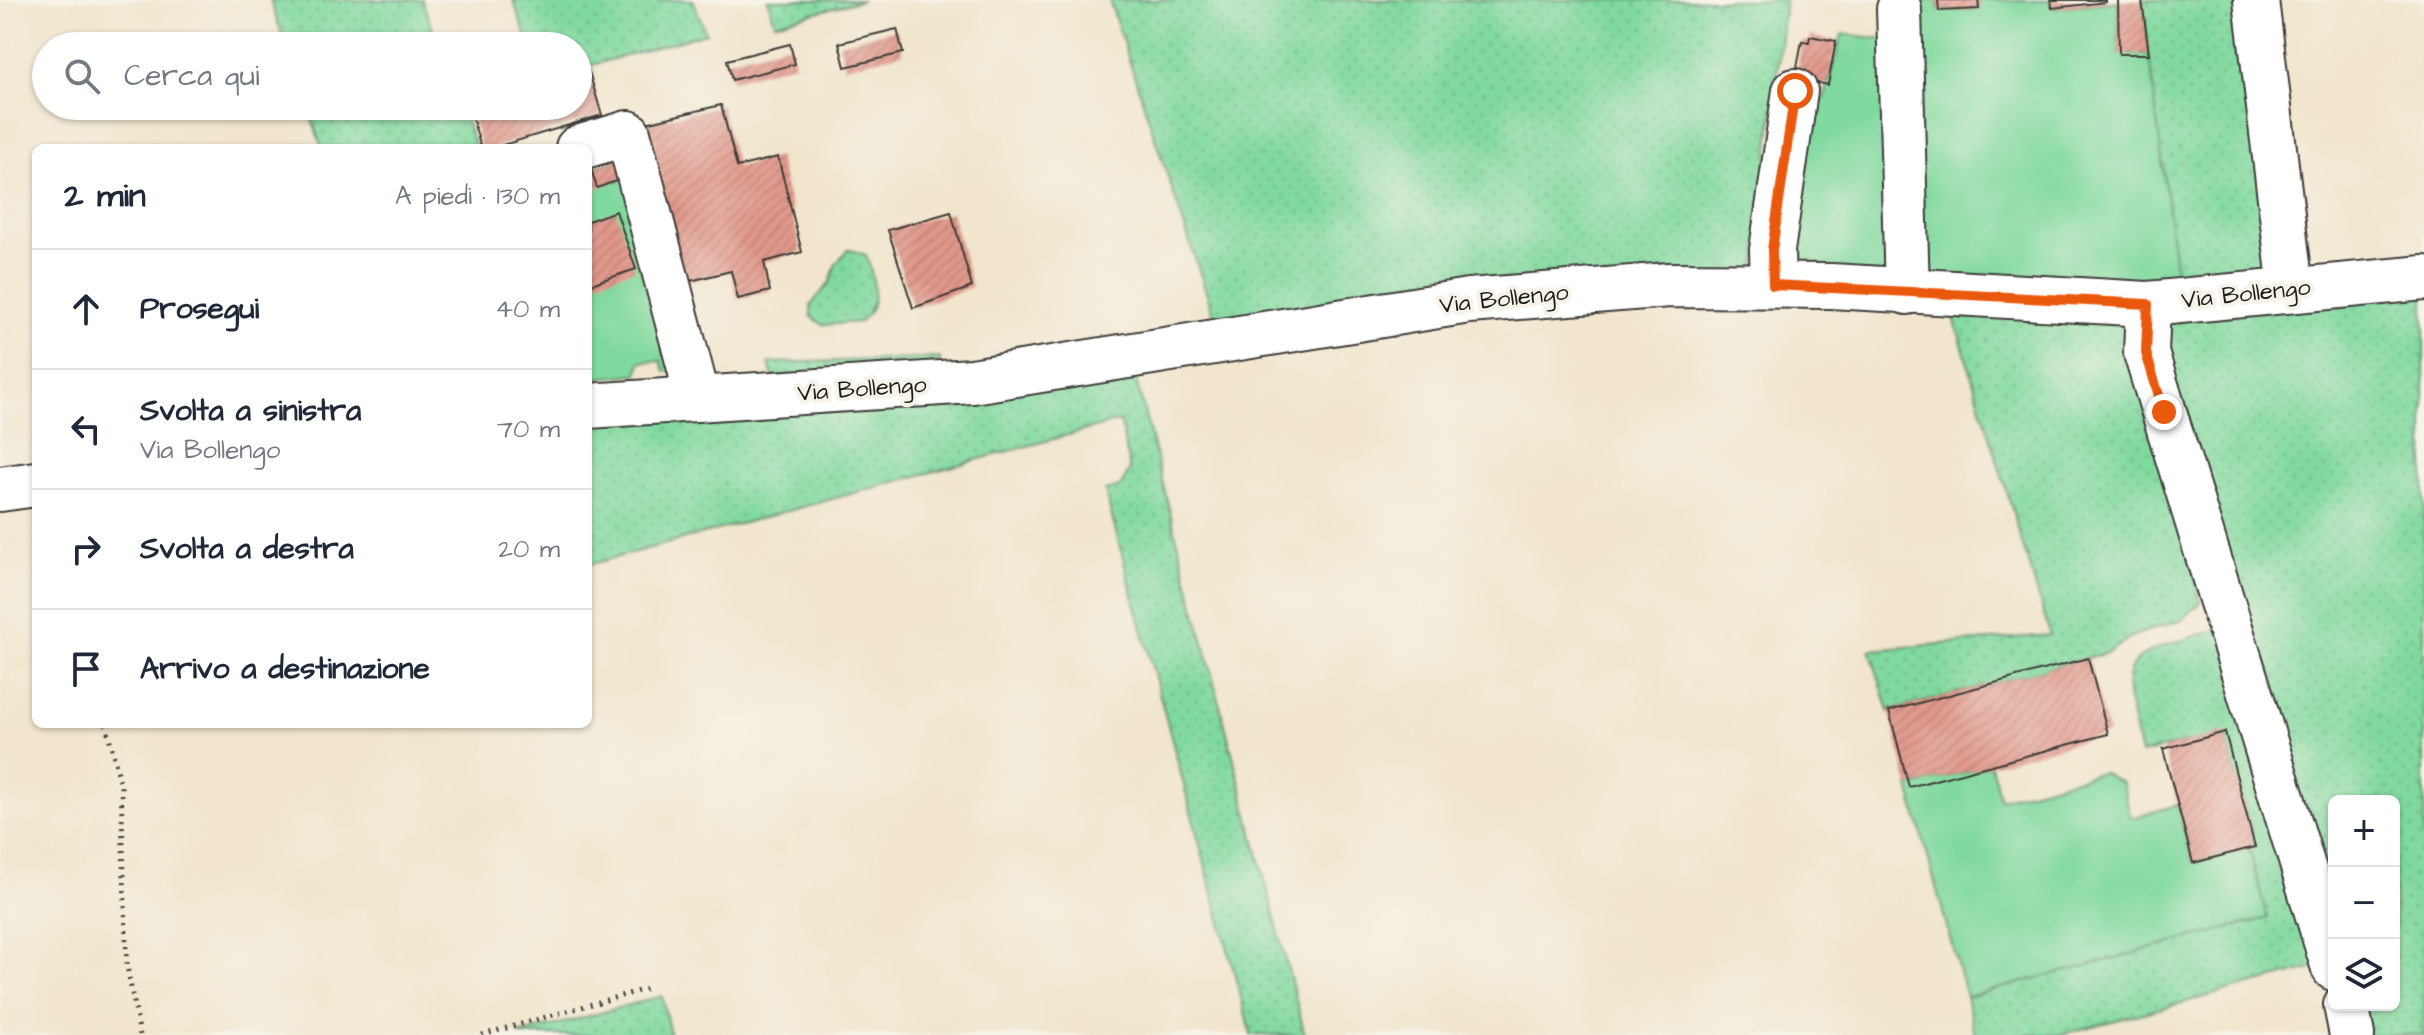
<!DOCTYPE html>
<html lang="it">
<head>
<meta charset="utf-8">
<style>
	:root { --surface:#fff; --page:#f6f6f7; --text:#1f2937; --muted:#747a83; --line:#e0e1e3 }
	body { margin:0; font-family:"Architects Daughter",sans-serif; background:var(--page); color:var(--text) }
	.controls { position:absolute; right:24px; bottom:24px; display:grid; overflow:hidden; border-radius:12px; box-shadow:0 2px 6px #0004 }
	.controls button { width:72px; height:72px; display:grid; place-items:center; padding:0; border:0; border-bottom:2px solid var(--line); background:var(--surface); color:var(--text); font:40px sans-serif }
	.stop { position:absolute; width:24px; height:24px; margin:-18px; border:6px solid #ea580c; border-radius:50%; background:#fff }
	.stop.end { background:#ea580c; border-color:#fff; box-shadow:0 2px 8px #0008 }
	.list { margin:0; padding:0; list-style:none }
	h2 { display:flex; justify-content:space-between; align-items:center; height:104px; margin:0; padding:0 32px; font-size:34px }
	h2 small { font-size:26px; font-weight:400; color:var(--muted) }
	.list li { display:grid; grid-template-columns:52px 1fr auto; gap:24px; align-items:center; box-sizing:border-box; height:120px; padding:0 32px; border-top:2px solid var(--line) }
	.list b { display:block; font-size:30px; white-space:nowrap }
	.list p { margin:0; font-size:26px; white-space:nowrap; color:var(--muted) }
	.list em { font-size:26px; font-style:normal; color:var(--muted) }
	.icon { flex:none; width:44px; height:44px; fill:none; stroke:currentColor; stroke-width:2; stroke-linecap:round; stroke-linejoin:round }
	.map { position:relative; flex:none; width:2424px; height:1035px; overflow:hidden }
	.search { position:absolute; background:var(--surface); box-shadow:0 2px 6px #0004; left:32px; top:32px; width:560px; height:88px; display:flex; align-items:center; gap:20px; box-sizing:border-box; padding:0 28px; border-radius:44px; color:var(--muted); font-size:30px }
	.panel { position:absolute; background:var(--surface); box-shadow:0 2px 6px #0004; left:32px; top:144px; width:560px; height:584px; border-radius:12px }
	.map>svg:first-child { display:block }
	.grass { fill:url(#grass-dots); stroke:#4e7a5d; stroke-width:2 }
	.garden { fill:#80d99e; stroke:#4e7a5d; stroke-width:2 }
	.building { fill:url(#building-hatch) }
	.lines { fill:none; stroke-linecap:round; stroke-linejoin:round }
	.minor-casing { stroke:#3c3a37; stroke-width:48 }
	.path { stroke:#3c3a37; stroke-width:5; stroke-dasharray:2 6; stroke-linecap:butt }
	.minor { stroke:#fff; stroke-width:44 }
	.route { stroke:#ea580c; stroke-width:10 }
	.labels { text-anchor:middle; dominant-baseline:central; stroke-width:8; stroke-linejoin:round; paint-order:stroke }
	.street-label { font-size:24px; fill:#1c1c1c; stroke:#f7f3e8 }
</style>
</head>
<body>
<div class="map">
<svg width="2424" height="1035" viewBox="0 0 2424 1035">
	<defs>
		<pattern id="grass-dots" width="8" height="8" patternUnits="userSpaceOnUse" patternTransform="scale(2)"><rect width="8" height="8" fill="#80d99e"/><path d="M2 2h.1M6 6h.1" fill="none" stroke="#6eba88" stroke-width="1.8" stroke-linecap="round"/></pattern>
		<pattern id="building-hatch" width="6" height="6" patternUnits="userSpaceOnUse" patternTransform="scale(2)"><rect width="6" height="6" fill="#e1988b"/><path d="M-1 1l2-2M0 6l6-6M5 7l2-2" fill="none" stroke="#c08277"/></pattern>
	</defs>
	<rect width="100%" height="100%" fill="#f7f3e8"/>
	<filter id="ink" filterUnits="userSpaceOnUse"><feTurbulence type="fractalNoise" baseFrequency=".0125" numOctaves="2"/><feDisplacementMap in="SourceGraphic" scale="16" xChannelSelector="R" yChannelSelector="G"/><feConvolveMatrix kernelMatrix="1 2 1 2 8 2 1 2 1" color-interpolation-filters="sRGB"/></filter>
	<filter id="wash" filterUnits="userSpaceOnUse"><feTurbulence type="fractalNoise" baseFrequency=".006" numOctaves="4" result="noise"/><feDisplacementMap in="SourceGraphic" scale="32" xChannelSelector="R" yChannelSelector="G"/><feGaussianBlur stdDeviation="1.8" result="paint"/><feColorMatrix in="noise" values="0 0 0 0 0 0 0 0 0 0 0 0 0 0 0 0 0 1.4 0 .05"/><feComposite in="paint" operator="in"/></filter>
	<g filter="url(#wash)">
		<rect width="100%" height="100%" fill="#f1e6cd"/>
		<g class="grass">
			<path d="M270,0H422L439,46H286Z"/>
			<path d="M513,0H693L706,33L578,69V46H530Z"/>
			<path d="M768,0H863L775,23Z"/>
			<path d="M1109,0H1785L1756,270L1219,330Z"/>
			<path d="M2142,0H2244L2272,265L2264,274L2178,291Z"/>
			<path d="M307,106H460L476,148H322Z"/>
			<path d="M848,249L866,255C874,277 881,305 860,322L823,325L811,316V305L830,282L836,264Z"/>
			<path d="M2424,289V1035H2363L2357,1005H2394V801H2334V928L2159,337L2171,320Z"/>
			<path d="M1949,301L2124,319L2201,602L2183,619L2133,636L2107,653L1889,711L1870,650L2050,635Z"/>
			<path d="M940,358V363L773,377L769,363Z"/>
			<path d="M1133,368L1305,1035H1251L1105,491L1120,487L1130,470L1120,421L588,565V414Z"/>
			<path d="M2222,628L2319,967L2059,1035H1975L1966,997L2267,918L2249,848L2255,846L2225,733L2141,754C2113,650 2124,658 2222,628Z"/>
			<path d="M662,996L670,1035H519Z"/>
		</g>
		<g class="garden">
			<path d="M1913,0H1938L1939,11L1979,9L1978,0H2051L2052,8L2118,1L2119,54H2149L2178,291L1920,278Z"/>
			<path d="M1842,34L1885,39L1888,279L1785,270L1806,95L1824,99Z"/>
			<path d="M622,158L678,371L665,372L661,361L641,362L637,374L588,379V169Z"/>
			<path d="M1991,765L2000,799L2102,772L2122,783L2131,818L2177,805L2193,863L2249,848L2267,918L1966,997L1909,787Z"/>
		</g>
		<g id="blocks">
			<g class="building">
				<path d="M1938,0H1978L1979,9L1939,11Z"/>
				<path d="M2051,0H2106V2L2052,8Z"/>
				<path d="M2118,0H2142L2149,54H2119Z"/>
				<path d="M897,29L903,53L845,67L839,43Z"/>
				<path d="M1810,36L1836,41L1828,85L1795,78L1802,41L1809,42Z"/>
				<path d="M790,44L795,64L732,80L727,60Z"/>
				<path d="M588,69L602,115L493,148H481L469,106H578V72Z"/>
				<path d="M721,105L737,167L778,157L802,252L764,262L770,291L738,299L731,271L682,283L642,124Z"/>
				<path d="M622,158L627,177L597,188L591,169Z"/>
				<path d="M616,211L636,269L588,285V221Z"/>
				<path d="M951,212L972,287L913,308L888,230Z"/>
				<path d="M2088,658L2108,734L1909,787L1889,711Z"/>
				<path d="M2225,732L2255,847L2193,863L2163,749Z"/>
			</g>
		</g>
	</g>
	<g filter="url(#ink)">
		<use href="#blocks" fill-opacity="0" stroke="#3c3a37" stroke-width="2"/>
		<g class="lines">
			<g class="minor-casing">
				<g id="minor">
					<path d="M2256,0L2291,289"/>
					<path d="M1899,9L1907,292"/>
					<path d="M578,148L628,133L698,399"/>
					<path d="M1773,285L1772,250L1795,91"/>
					<path d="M2148,304L2146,353L2334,968"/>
					<path d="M588,406L972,381L1469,301L1669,285L1831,286L2148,304L2424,278"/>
					<path d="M0,489L36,484"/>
					<path d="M2346,1005L2352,1035"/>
				</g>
			</g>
			<g class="path">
				<path d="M106,724L121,786L127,966L140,1035"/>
				<path d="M482,1035L649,988"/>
			</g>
			<use href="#minor" class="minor"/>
		</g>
	</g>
	<g class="lines" filter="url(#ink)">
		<path class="route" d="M1795,91L1772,250L1773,285L2148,304L2146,353L2164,412"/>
	</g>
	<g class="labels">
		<g class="street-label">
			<text transform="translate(2246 294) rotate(-6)">Via Bollengo</text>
			<text transform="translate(1504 299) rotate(-6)">Via Bollengo</text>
			<text transform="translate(862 389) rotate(-4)">Via Bollengo</text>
		</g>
	</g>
</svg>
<div class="controls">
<button>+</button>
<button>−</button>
<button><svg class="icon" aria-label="layers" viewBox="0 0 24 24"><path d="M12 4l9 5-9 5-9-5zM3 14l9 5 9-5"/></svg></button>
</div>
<div class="stop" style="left:1795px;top:91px"></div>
<div class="stop end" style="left:2164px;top:412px"></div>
<div class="search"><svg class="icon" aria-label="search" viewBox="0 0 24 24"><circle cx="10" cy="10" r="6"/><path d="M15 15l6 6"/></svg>Cerca qui</div>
<section class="panel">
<h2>2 min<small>A piedi · 130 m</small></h2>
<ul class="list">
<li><svg class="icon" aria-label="ahead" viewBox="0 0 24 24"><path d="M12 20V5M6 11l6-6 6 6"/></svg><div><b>Prosegui</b></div><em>40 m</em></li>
<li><svg class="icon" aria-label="left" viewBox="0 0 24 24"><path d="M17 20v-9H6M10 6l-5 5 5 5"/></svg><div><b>Svolta a sinistra</b><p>Via Bollengo</p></div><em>70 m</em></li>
<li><svg class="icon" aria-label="right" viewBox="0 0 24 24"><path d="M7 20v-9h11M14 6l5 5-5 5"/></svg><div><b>Svolta a destra</b></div><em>20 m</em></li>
<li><svg class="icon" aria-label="arrive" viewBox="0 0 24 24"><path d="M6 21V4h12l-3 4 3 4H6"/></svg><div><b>Arrivo a destinazione</b></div></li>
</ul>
</section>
</div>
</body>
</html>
